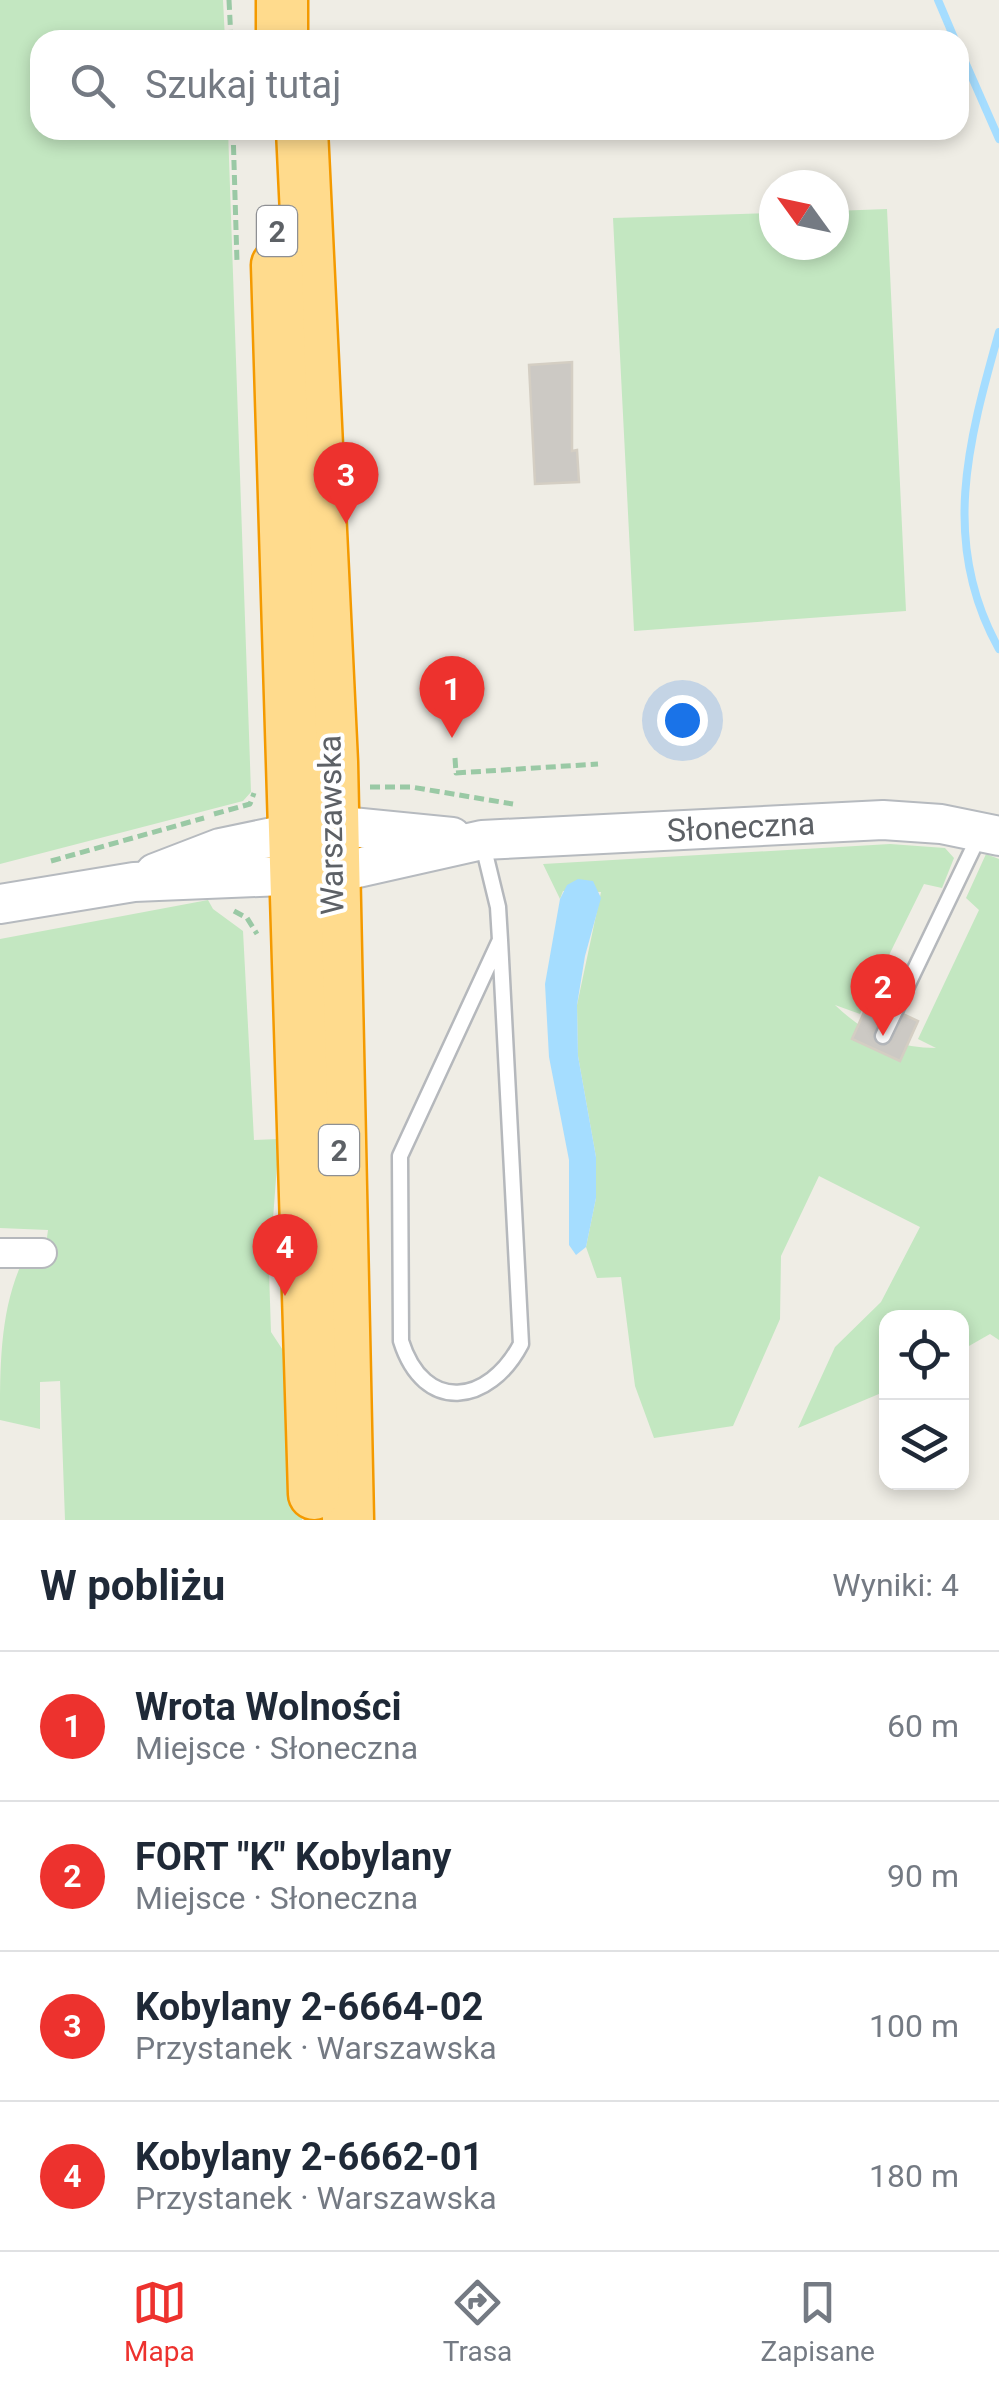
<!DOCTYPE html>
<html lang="pl">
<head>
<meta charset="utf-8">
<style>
	:root { --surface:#fff; --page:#f6f6f7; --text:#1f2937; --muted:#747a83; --line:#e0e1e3; --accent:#ed322e }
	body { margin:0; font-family:Roboto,sans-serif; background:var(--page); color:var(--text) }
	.controls { position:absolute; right:30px; bottom:30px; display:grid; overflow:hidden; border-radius:20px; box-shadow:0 5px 15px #0003 }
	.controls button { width:90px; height:90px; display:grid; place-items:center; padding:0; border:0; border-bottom:2px solid var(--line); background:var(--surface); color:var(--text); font:50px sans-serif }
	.compass { position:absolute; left:759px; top:170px; width:90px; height:90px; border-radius:50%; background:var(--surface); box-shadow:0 5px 15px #0003; rotate:303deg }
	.you { position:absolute; left:682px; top:720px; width:35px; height:35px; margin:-25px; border:8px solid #fff; border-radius:50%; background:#1a73e8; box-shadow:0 0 0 15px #1a73e833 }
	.badge { display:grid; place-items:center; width:65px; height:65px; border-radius:50%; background:var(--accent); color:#fff; font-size:32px; font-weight:700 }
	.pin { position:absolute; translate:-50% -82px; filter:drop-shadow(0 2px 5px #0008) }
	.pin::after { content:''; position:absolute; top:52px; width:35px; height:30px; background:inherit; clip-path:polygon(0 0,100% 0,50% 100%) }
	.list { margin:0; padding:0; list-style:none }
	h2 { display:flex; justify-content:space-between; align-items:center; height:130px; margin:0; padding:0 40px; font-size:42px }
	h2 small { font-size:32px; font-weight:400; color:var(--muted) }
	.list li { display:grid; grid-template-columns:65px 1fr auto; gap:30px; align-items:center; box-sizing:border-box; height:150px; padding:0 40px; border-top:2px solid var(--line) }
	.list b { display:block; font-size:38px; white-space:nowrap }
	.list p { margin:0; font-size:32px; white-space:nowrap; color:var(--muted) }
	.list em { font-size:32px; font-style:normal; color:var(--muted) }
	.icon { flex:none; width:55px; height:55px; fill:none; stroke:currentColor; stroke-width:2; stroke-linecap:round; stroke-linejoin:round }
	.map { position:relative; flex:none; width:999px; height:1520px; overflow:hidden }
	.search { position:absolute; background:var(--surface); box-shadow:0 5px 15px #0003; left:30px; right:30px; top:30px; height:110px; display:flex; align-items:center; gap:25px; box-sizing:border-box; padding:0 35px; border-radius:30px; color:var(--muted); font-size:38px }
	.sheet { height:730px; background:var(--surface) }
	nav { display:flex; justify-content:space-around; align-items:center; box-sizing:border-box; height:140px; border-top:2px solid var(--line); background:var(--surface); font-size:28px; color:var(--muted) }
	nav a { display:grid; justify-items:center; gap:5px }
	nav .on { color:var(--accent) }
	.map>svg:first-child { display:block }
	.green { fill:#c3e7c1 }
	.water { fill:#a5ddff }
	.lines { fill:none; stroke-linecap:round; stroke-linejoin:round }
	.stream { stroke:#a5ddff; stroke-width:8 }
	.building { fill:#ccc9c4; stroke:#d4cec3; stroke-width:2.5 }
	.lane-casing { stroke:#b5b8bc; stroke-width:19 }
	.street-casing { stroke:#b5b8bc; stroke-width:32 }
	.secondary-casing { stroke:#b6babf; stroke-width:42 }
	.highway-casing { stroke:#f49a00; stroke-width:55 }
	.path { stroke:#9ac9a5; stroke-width:5; stroke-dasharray:10 5; stroke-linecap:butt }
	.lane { stroke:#fff; stroke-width:14 }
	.street { stroke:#fff; stroke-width:28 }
	.secondary { stroke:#fff; stroke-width:38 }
	.highway { stroke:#ffdb8d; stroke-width:50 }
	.labels { text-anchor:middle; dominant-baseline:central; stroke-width:8; stroke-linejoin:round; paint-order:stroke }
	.shield { fill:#fff; stroke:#8e9094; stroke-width:2.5 }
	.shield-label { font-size:30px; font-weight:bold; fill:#5d6166 }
	.street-label { font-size:32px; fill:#5d6166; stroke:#fff }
</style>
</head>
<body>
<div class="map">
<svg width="999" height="1520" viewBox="0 0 999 1520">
	<rect width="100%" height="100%" fill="#efede5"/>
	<g class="green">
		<path d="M0,0H223L225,40H40V130H228L251,792L243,801L0,864Z"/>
		<path d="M887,209L906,611L634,631L613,218L774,213V245H834V211Z"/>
		<path d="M890,844L945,848L954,858L942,888L924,884L860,1014L835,1005C864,1033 896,1048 936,1048L918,1039L979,910L966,898L986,854L999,859V1340L990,1334L962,1350V1318H886V1391L798,1428L835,1347L881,1302L920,1227L819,1176L781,1256L780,1319L733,1426L654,1438L635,1386L621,1277L597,1278L586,1247L596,1198V1157L578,1056L577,1005L601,892L563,891L560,899L543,864Z"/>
		<path d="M208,900L213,909L243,931L254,1140L279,1139L269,1272L271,1332L296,1370L303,1425L302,1520H65L60,1381L40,1382V1429L0,1420C0,1368 0,1314 20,1267H43L48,1230L0,1228V939Z"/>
	</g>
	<path class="water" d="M578,879L593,881L601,898L585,956L577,1005L578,1056L596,1157V1198L586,1247L576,1255L569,1245V1160L549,1057L545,984L560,899L567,885Z"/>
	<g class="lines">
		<g class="stream">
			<path d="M938,0L955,40"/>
			<path d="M959,48L999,139"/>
			<path d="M999,332C968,442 940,544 999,649"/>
		</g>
	</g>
	<g class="building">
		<path d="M572,362V451L577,450L579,482L535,484L529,365Z"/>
		<path d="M870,999L918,1021L900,1061L852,1039Z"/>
	</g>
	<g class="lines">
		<g class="lane-casing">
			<g id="lane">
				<path d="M482,841L498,907L500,940L521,1344C489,1405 424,1414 401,1341L400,1156L500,940"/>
				<path d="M883,1036L979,836"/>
			</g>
		</g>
		<g class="street-casing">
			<path id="street" d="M0,1253H42"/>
		</g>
		<g class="secondary-casing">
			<g id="secondary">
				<path d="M155,873L220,848L331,825L452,837"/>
				<path d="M0,904L134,882L331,874L482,840L883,820L941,824L999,836"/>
			</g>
		</g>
		<g class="highway-casing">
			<g id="highway">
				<path d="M282,0V40"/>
				<path d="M302,130L332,762L348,1520"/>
				<path d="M277,265L314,1494"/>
			</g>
		</g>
		<g class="path">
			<path d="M229,0L231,40"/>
			<path d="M233,130L237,262"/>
			<path d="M455,758L456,773L598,764"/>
			<path d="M370,787H411L513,804"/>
			<path d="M214,814L250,804L254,793"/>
			<path d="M51,861L204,818"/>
			<path d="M234,911L247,918L257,934"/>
		</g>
		<use href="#lane" class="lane"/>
		<use href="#street" class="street"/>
		<use href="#secondary" class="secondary"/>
		<use href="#highway" class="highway"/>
	</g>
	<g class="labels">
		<g class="shield">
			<rect x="257" y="206" width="40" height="50" rx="8"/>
			<rect x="319" y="1125" width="40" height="50" rx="8"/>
		</g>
		<g class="shield-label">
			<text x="277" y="231">2</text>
			<text x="339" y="1150">2</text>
		</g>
		<g class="street-label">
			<text transform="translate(331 825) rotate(-91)">Warszawska</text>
			<text transform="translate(741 827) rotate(-3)">Słoneczna</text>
		</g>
	</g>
</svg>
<div class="controls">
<button><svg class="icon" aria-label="locate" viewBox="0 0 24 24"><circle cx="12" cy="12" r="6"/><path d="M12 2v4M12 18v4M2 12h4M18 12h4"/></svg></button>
<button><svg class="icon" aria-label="layers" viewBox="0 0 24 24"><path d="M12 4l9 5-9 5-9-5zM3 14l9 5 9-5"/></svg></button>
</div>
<svg class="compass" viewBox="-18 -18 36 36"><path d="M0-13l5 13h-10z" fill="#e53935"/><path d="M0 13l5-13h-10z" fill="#747a83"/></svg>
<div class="you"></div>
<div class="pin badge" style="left:452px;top:738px">1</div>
<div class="pin badge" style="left:883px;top:1036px">2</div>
<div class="pin badge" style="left:346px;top:524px">3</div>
<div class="pin badge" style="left:285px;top:1296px">4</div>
<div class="search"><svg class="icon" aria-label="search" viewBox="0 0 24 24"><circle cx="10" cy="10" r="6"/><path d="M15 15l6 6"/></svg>Szukaj tutaj</div>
</div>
<section class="sheet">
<h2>W pobliżu<small>Wyniki: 4</small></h2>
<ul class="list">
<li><span class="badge">1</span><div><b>Wrota Wolności</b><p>Miejsce · Słoneczna</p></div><em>60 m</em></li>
<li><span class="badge">2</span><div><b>FORT &quot;K&quot; Kobylany</b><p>Miejsce · Słoneczna</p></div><em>90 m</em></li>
<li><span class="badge">3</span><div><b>Kobylany 2-6664-02</b><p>Przystanek · Warszawska</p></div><em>100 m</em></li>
<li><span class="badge">4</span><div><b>Kobylany 2-6662-01</b><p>Przystanek · Warszawska</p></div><em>180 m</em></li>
</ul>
</section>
<nav>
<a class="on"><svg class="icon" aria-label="map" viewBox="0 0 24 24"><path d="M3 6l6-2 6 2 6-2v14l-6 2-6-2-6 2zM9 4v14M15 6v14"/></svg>Mapa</a>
<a><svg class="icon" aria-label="directions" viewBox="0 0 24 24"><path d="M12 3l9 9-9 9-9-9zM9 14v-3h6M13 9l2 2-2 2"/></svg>Trasa</a>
<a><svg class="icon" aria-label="saved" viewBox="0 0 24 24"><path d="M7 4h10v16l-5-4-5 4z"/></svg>Zapisane</a>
</nav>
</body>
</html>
